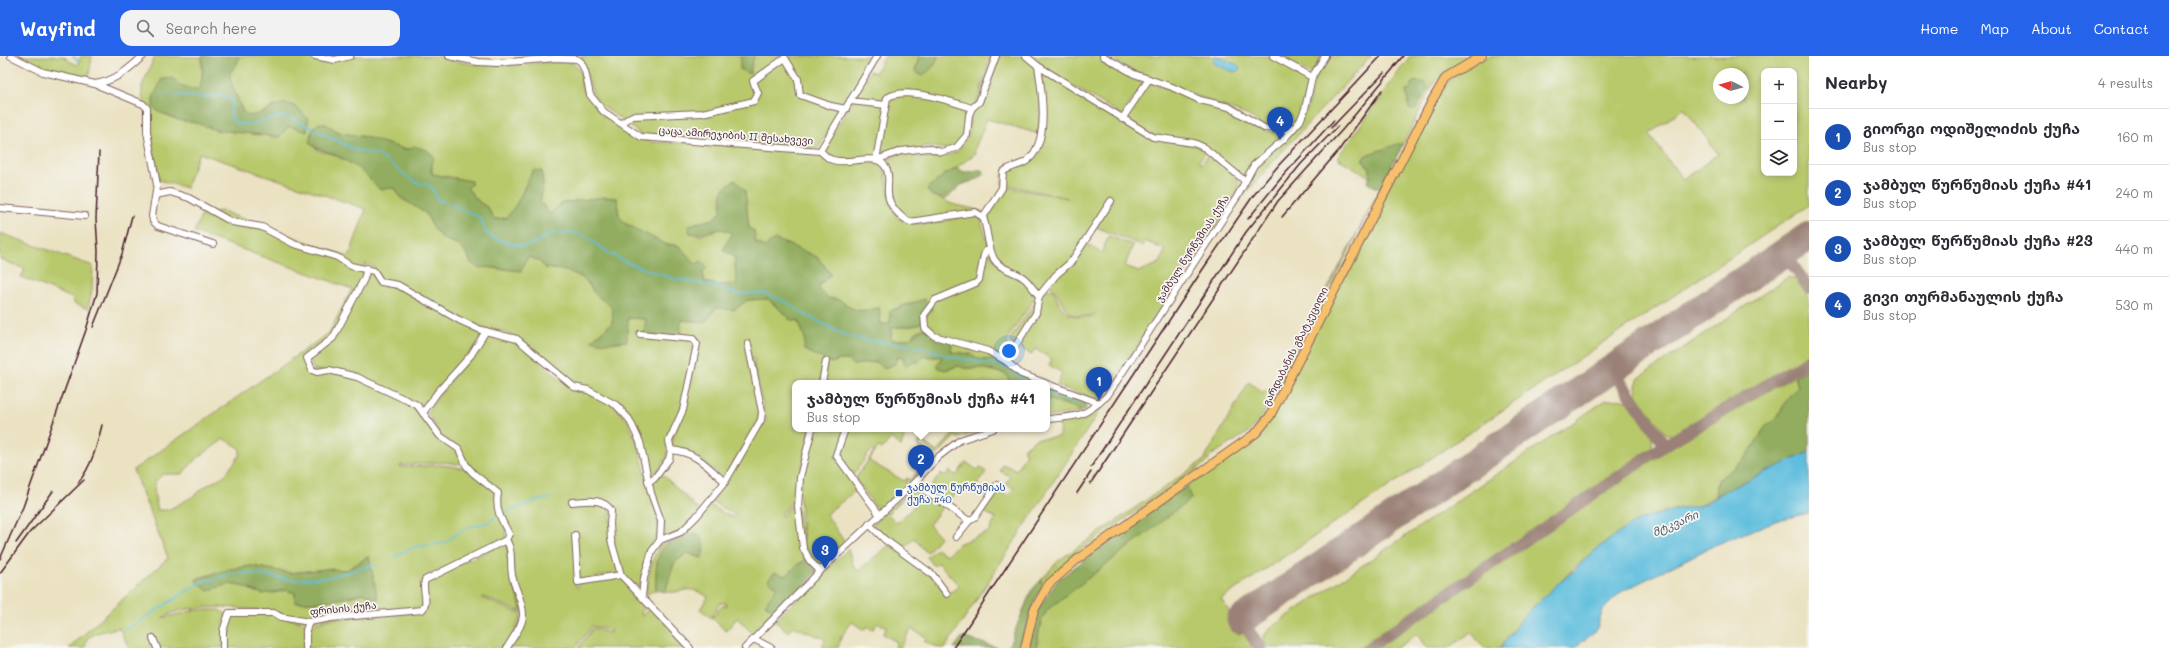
<!DOCTYPE html>
<html lang="en">
<head>
<meta charset="utf-8">
<style>
	:root { --surface:#fff; --page:#f2f2f3; --text:#2b2b33; --muted:#7c7c81; --line:#e1e1e2; --accent:#2563eb }
	body { margin:0; font-family:Mali,"Noto Sans Georgian",sans-serif; background:var(--page); color:var(--text) }
	.controls { position:absolute; right:12px; top:12px; display:grid; overflow:hidden; border-radius:8px; box-shadow:0 2px 6px #0003 }
	.controls button { width:36px; height:36px; display:grid; place-items:center; padding:0; border:0; border-bottom:1px solid var(--line); background:var(--surface); color:var(--text); font:20px sans-serif }
	.compass { position:absolute; left:1713px; top:12px; width:36px; height:36px; border-radius:50%; background:var(--surface); box-shadow:0 2px 6px #0003; rotate:276deg }
	.you { position:absolute; left:1009px; top:295px; width:14px; height:14px; margin:-10px; border:3px solid #fff; border-radius:50%; background:#1a73e8; box-shadow:0 0 0 6px #1a73e833 }
	.badge { display:grid; place-items:center; width:26px; height:26px; border-radius:50%; background:var(--accent); color:#fff; font-size:13px; font-weight:700 }
	.pin { position:absolute; translate:-50% -33px; filter:drop-shadow(0 1px 2px #0008) }
	.pin::after { content:''; position:absolute; top:21px; width:14px; height:12px; background:inherit; clip-path:polygon(0 0,100% 0,50% 100%) }
	.popup { position:absolute; left:792px; top:324px; width:258px; height:52px; box-sizing:border-box; display:grid; place-content:center; border-radius:8px; background:var(--surface); filter:drop-shadow(0 1px 3px #0005); font-size:13px; white-space:nowrap; color:var(--muted) }
	.popup b { font-size:15px; color:var(--text) }
	.popup::after { content:''; position:absolute; left:50%; top:100%; margin-left:-8px; border:8px solid transparent; border-top-color:var(--surface) }
	.list { margin:0; padding:0; list-style:none }
	h2 { display:flex; justify-content:space-between; align-items:center; height:52px; margin:0; padding:0 16px; font-size:17px }
	h2 small { font-size:13px; font-weight:400; color:var(--muted) }
	.list li { display:grid; grid-template-columns:26px 1fr auto; gap:12px; align-items:center; box-sizing:border-box; height:56px; padding:0 16px; border-top:1px solid var(--line) }
	.list b { display:block; font-size:15px; white-space:nowrap }
	.list p { margin:0; font-size:13px; white-space:nowrap; color:var(--muted) }
	.list em { font-size:13px; font-style:normal; color:var(--muted) }
	.icon { flex:none; width:22px; height:22px; fill:none; stroke:currentColor; stroke-width:2; stroke-linecap:round; stroke-linejoin:round }
	.map { position:relative; flex:none; width:1809px; height:592px; overflow:hidden }
	header { display:flex; align-items:center; gap:24px; box-sizing:border-box; height:56px; padding:0 20px; background:var(--accent); color:#fff }
	header strong { font-size:19px }
	nav { display:flex; gap:22px; margin-inline-start:auto; font-size:14px }
	.search { width:280px; height:36px; background:var(--page); display:flex; align-items:center; gap:10px; box-sizing:border-box; padding:0 14px; border-radius:12px; color:var(--muted); font-size:15px }
	main { display:flex }
	aside { flex:1; background:var(--surface) }
	.map>svg:first-child { display:block }
	.green { fill:#b8c96c; stroke:#81744c; fill-rule:evenodd }
	.forest { fill:#92ad60; stroke:#6e6646 }
	.water { fill:#5fbedd; stroke:#546e84 }
	.lines { fill:none; stroke-linecap:round; stroke-linejoin:round }
	.stream { stroke:#5fbedd; stroke-width:1.5 }
	.taxiway { stroke:#9a8076; stroke-width:12 }
	.runway { stroke:#9a8076; stroke-width:29 }
	.minor-casing { stroke:#826360; stroke-width:8 }
	.major-casing { stroke:#826360; stroke-width:10 }
	.minor { stroke:#fff; stroke-width:6 }
	.major { stroke:#f7c06c; stroke-width:8 }
	.rail { stroke:#4a1f2b; stroke-width:1.5 }
	.transit-dot { fill:#1a4fb4; stroke:#f6f6f2; stroke-width:1.5 }
	.labels { text-anchor:middle; dominant-baseline:central; stroke-width:3.5; stroke-linejoin:round; paint-order:stroke }
	.street-label { font-size:10px; fill:#4a1f2b; stroke:#f6f6f2 }
	.transit-label { font-size:10px; fill:#164399; stroke:#f6f6f2; text-anchor:start }
	.water-label { font-size:11px; font-style:italic; fill:#515769; stroke:#f6f6f2 }
</style>
</head>
<body>
<header>
<strong>Wayfind</strong>
<div class="search"><svg class="icon" aria-label="search" viewBox="0 0 24 24"><circle cx="10" cy="10" r="6"/><path d="M15 15l6 6"/></svg>Search here</div>
<nav><a>Home</a><a>Map</a><a>About</a><a>Contact</a></nav>
</header>
<main>
<div class="map">
<svg width="1809" height="592" viewBox="0 0 1809 592">
	<rect width="100%" height="100%" fill="#f6f6f2"/>
	<filter id="ink" filterUnits="userSpaceOnUse"><feTurbulence type="fractalNoise" baseFrequency=".025" numOctaves="2"/><feDisplacementMap in="SourceGraphic" scale="8" xChannelSelector="R" yChannelSelector="G"/><feConvolveMatrix kernelMatrix="1 2 1 2 8 2 1 2 1" color-interpolation-filters="sRGB"/></filter>
	<filter id="wash" filterUnits="userSpaceOnUse"><feTurbulence type="fractalNoise" baseFrequency=".012" numOctaves="4" result="noise"/><feDisplacementMap in="SourceGraphic" scale="16" xChannelSelector="R" yChannelSelector="G"/><feGaussianBlur stdDeviation="0.9" result="paint"/><feColorMatrix in="noise" values="0 0 0 0 0 0 0 0 0 0 0 0 0 0 0 0 0 1.4 0 .05"/><feComposite in="paint" operator="in"/></filter>
	<g filter="url(#wash)">
		<rect width="100%" height="100%" fill="#ebe2c2"/>
		<g class="green">
			<path d="M17,0H64L69,5L77,9L81,0H92L88,25L63,19Z"/>
			<path d="M155,0L202,1V24L200,33H191L179,29L178,64L197,67L216,74L279,81L275,49L261,59L249,60L242,55C239,42 230,31 229,17L237,8L239,0H439C479,15 523,8 564,5L573,7L580,15L583,34L602,59L619,67L632,79L652,86L718,88L809,95L808,97C821,97 819,102 828,103C846,106 869,101 884,112C887,124 889,147 895,157C906,178 954,162 972,159L980,161L992,201L1024,224L1036,240L1007,283V288L1011,293L1006,302L981,304L970,298L951,296L952,286L919,274L909,283L891,284V272L914,270L933,253L907,248L890,255V269L881,268L879,252L862,255L853,253L839,244L828,242L818,232L831,218L817,201L783,187L765,191L755,186L754,175L749,172L745,135L722,136L721,156C713,164 707,168 696,166L699,180L721,172L732,177L737,229H717L704,226L703,216L708,211C701,210 694,209 689,204C682,194 683,187 667,189L624,167L619,160L617,142L603,141L562,147L550,158L540,146L543,129L542,115L524,131L520,146L506,162L494,163L488,152L479,146L467,132L471,125L432,118V110L410,93L399,92L366,81L341,77L325,68L315,70L311,77L310,87L319,95L333,98L360,112L368,120L395,132L401,142L426,157L433,172L443,183L457,188L467,198L471,207L504,214L528,201L538,204L545,212C557,213 574,215 584,223C590,228 593,237 600,242C612,251 614,249 612,267L591,285L627,262L646,263L644,280L681,281L695,287C690,309 685,361 669,376L667,401L653,421L650,422L640,374L634,364L625,358L618,348L577,330L519,282L497,274L482,273L385,225L379,221L373,210L365,208L362,222L332,282L306,300L310,315H329L357,322L416,350L439,381L459,398L462,406L457,408L444,406L401,409L400,411L442,409L468,413L496,437L506,478L505,483L468,497V500L425,521L424,546L422,551C381,556 339,564 298,564C289,564 281,557 272,556C242,552 188,545 162,562L196,554H219L226,558L222,592H129L119,572L100,576L87,582L85,592H69L168,502L133,414L329,277L352,233L194,176L202,158L221,155L349,201L366,153L199,97L186,132L159,124L142,39V30ZM224,383L240,392V399L225,419L206,430L192,441L168,454H158L154,437L155,426L163,418H182L195,404ZM369,501L377,544L363,537C342,544 318,547 296,546L295,537L286,534L275,537L255,536L242,530L228,528L219,531L198,522L230,513L251,510L290,517L327,513L347,514Z"/>
			<path d="M581,0H741L740,13L750,18L754,0H874L818,93L642,79L600,48L593,38Z"/>
			<path d="M885,0H919L915,16L938,0H991C985,19 969,80 955,90C946,97 939,90 929,90C922,90 915,94 908,95C882,101 847,112 823,95L870,15L875,17Z"/>
			<path d="M997,0H1024L1036,11L1041,43L1039,78L987,63L974,95L976,97C960,110 943,120 927,133L931,139C939,141 947,147 955,149C964,151 973,152 983,156L916,166L903,161L889,140L884,107C890,101 902,96 911,97C914,98 916,101 919,101C932,103 946,100 957,96L968,80L971,57Z"/>
			<path d="M1029,0H1101L1124,16L1144,24L1143,28L1122,59L1038,9Z"/>
			<path d="M1107,0H1268L1310,22L1300,60L1288,71H1266L1249,60L1134,16Z"/>
			<path d="M1278,0H1322L1312,18Z"/>
			<path d="M1327,0H1371L1277,101L1229,157L1254,114L1307,53L1315,21Z"/>
			<path d="M1410,0H1475L1443,17L1432,30L1403,88L1369,98L1366,109L1370,112V121L1337,102ZM1428,32L1415,54L1409,52L1406,35L1410,33Z"/>
			<path d="M1489,0H1809V149L1221,543L1253,592H1036L1041,565L1047,554L1191,442L1187,430L1254,382L1439,37C1453,17 1468,11 1489,0ZM1764,15H1794V117H1764ZM1719,18H1743V42H1719ZM1684,52L1718,98L1683,124L1649,78Z"/>
			<path d="M1041,14L1149,81L1201,91L1207,95L1199,105L1201,108L1210,98C1223,108 1245,118 1238,136L1105,339L1096,343L1057,330L1062,317L1049,309L1052,303L1035,293L1031,299L1017,289L1036,257L1040,242L1046,234H1053C1057,240 1058,247 1062,252C1069,262 1084,262 1095,260V258C1059,268 1067,242 1050,230L1056,220L1072,207L1085,187L1101,197L1109,180L1133,189L1125,210L1138,216L1160,207L1165,194L1145,185L1143,190L1096,171L1112,145L1111,144L1070,206L1054,219L1040,236C1033,229 1025,221 1016,216C1008,212 1000,211 995,203C988,191 988,173 985,160L1002,133L1010,132L1068,142L1002,128L1003,117C1011,110 1022,110 1028,105C1049,87 1043,41 1039,16Z"/>
			<path d="M1151,27L1173,34L1194,45L1223,51L1265,75L1284,77L1274,89L1260,99L1243,121L1208,93L1152,79L1125,63L1145,30Z"/>
			<path d="M1380,133L1281,329L1259,365L1249,376L1210,400L1207,406L1072,500L1044,528L1040,525L1058,505L1204,404L1249,326L1263,337L1278,327Z"/>
			<path d="M0,177L93,210L92,234L88,253L73,247L72,242L21,221L25,213L0,203Z"/>
			<path d="M370,214L376,222L484,276L469,299L425,351L363,322L313,313L309,302L334,284Z"/>
			<path d="M1788,221L1797,224L1809,242V299L1674,380L1665,377L1637,338L1636,329L1639,322Z"/>
			<path d="M768,243C776,251 784,255 790,263L798,264L805,282L804,294L826,303L820,327H795V373H811L794,446L790,447L781,459L783,460L790,450H797L807,503L797,509L786,520L768,523L777,531V558L755,580L737,562L726,575L712,562L722,550H726V547H720L711,562L700,553L708,541C687,527 685,538 665,536L674,507L687,497L701,502L698,478L694,477C658,487 655,498 656,534L647,538L646,534L652,506L659,490L679,481L708,448L733,462L735,459L711,445L759,369L763,371L766,365L754,310L755,303L752,302L759,358L758,365L724,423L694,398L674,392L671,388L677,371L699,285L693,281L679,278L681,264L705,266L716,252C738,253 729,258 747,244Z"/>
			<path d="M1034,248H1035L1036,254L1013,290L1010,286L1011,282Z"/>
			<path d="M487,277L516,284L559,322L614,350L628,365L638,389L660,473L648,495L640,529L637,530C611,519 612,475 608,452L618,517L577,525L575,530L578,531L579,526L621,521L647,549L641,557L642,560L651,550L687,592H578L593,572L610,577V574L592,570L575,592H508L524,561L514,522L510,478L499,455L500,437L498,432L469,411L460,393L441,380L427,356Z"/>
			<path d="M929,299L941,300L945,314L959,310L965,312H981L1006,318L1011,327H823L827,305L832,307L839,304H848L853,309L876,306L880,308C892,303 900,298 911,306Z"/>
			<path d="M1795,320L1798,331L1790,339L1776,363L1766,371L1746,402L1718,424L1715,440L1699,450L1682,452L1644,462L1630,469L1592,496L1524,560L1500,592H1484L1471,576L1449,592H1426L1417,578L1397,592H1378L1380,589L1676,388Z"/>
			<path d="M1108,342L945,592H938L924,585L926,581L911,573L900,592L895,591L897,586L883,578L887,571L878,567L872,574L867,570L864,574L852,566L841,581L838,592H822L825,583L793,570L788,576L775,565L848,493L853,509L858,515L889,489L931,519L947,539L959,530L939,507L934,510L927,501L936,493L947,499L958,488L989,476L996,462L982,455L996,434L1008,440L1014,432L1006,428L1010,420L1000,415L1002,408L1017,414L1026,397L1023,393L1036,383L1059,381L1060,364C1083,362 1091,356 1108,342Z"/>
			<path d="M1047,343L1077,352L1080,356L1047,361Z"/>
			<path d="M1606,344C1613,344 1621,342 1628,346C1634,349 1650,375 1652,382C1653,387 1652,390 1651,395L1359,592H1265L1264,580L1270,572Z"/>
			<path d="M813,373H907L901,390L891,382L882,393L878,391L869,405L904,425L907,422L910,424L932,400L917,389L921,384L937,396L955,376L959,379L987,373L958,382L955,380L937,399L921,386L919,389L934,400L909,426L907,424L904,434L878,454L855,423L874,396L871,394L853,419L834,399L858,433L826,458L845,487L818,511L804,491L799,434Z"/>
			<path d="M966,406L977,414L980,411L986,416L976,431L973,430L968,436L959,433L949,444L931,431L941,417L946,420L950,415L956,420Z"/>
			<path d="M662,418L699,454L681,474L668,481L664,479V464L651,428Z"/>
			<path d="M915,429L944,449L929,469L940,481L927,497L914,482L901,496L873,468ZM909,437L918,446L897,467L888,458Z"/>
			<path d="M504,487L507,491L521,554H516L484,541L482,542L516,556L521,555V562L506,592H308L309,569L330,563L422,556L425,525Z"/>
			<path d="M232,558H273L307,568L304,592H225L224,579Z"/>
		</g>
		<g class="forest">
			<path d="M202,0H239L237,8L230,17C230,31 239,42 242,55L249,60C276,57 283,32 308,63L307,76L289,70L279,81L216,74L197,67L178,64L159,56L153,51V42L162,23L173,22C180,31 188,33 200,33L203,15Z"/>
			<path d="M741,0H754L749,18L740,13Z"/>
			<path d="M919,0H938L935,9L923,20L915,16Z"/>
			<path d="M1418,25L1426,27L1428,32L1415,54L1409,53L1406,35L1410,33L1413,26Z"/>
			<path d="M319,67L325,68L341,77L366,81L404,93H410L413,90L427,94L434,100L431,114L432,118L471,125V129L467,132L479,146L488,152L494,163L506,162C519,148 524,131 533,114L542,115L543,129L540,146L550,158L562,147L603,141L617,142L619,160L624,167L667,189C684,187 685,200 696,208L702,205L708,211L703,216L704,226L717,229L737,228L734,200L723,194L732,177C714,167 707,181 690,177L688,169L714,163L721,156C722,139 719,133 735,124L745,135L749,172L754,175L755,186L765,191L775,183L817,201L831,218L823,225L818,232L828,242L839,244L853,253L862,255L879,252L881,268H890V255L924,243L933,253L918,269L891,272V284L909,283L923,272L952,286L951,296L970,298L981,304L998,303L1040,327H1011L1006,318L981,312H964L959,310L945,314L938,312L937,309L941,304V301H923L918,306H911L906,310L904,307V301H897L895,308L884,312L876,306L853,309L848,304H839L832,307L804,294L805,282L798,264H790C784,255 776,251 768,243L747,244C729,258 738,253 716,252L705,266L681,264V281L644,280L646,263L628,262L627,285L608,287L591,285L612,267C614,249 612,252 600,242C593,237 590,228 584,223C574,215 557,213 545,212L538,204L528,201L521,215C506,214 493,210 478,212L471,207L467,198L457,188L443,183L433,172L426,157L401,142L395,132L379,133C366,117 353,107 335,99C323,93 321,96 310,87C311,78 312,72 319,67Z"/>
			<path d="M1398,88H1403L1380,133L1367,127L1370,121V112L1362,103L1369,98Z"/>
			<path d="M958,112C966,120 972,113 982,114L984,118L978,123L961,129L946,143L931,139L927,133L945,118Z"/>
			<path d="M1809,312V396L1715,440L1718,424L1746,402L1766,370L1776,363L1790,339L1798,331L1795,320Z"/>
			<path d="M1047,330L1081,343L1085,346L1086,353L1080,356L1077,352L1047,343Z"/>
			<path d="M1187,430L1192,442L1047,554L1041,565L1036,592H1028L1037,554L1059,523L1153,452Z"/>
			<path d="M694,477C705,482 705,491 702,502L687,497L674,507L665,536L656,534C655,498 658,487 694,477Z"/>
			<path d="M369,500L378,544L363,537C341,544 318,547 295,546V537L286,534L263,538L242,530L228,528L208,535L195,524L230,513L252,510L290,517L327,513L347,514Z"/>
			<path d="M807,503L816,513V517L777,558L765,548L777,531L768,524L775,516L786,520L797,509Z"/>
			<path d="M1040,525L1044,528L1036,541L1019,592H1008L1031,535Z"/>
			<path d="M962,581L999,592H954Z"/>
		</g>
		<g class="water">
			<path d="M1216,0L1238,9L1240,11L1239,14L1234,16L1214,8L1213,4Z"/>
			<path d="M1809,396V457L1778,464L1715,489L1621,536L1603,554L1596,575L1585,584L1581,586L1576,592H1500L1524,560L1554,531L1575,514L1592,496L1630,469L1644,462L1682,452L1703,449L1725,435Z"/>
		</g>
		<g class="lines">
			<g class="stream">
				<path d="M73,0L78,5"/>
				<path d="M587,1L591,0"/>
				<path d="M164,38L204,41L222,39L232,44L231,61L237,68H254L281,60L294,63L353,93L379,99L415,126L431,130L438,144C446,145 472,158 481,162L486,177L496,183L520,190L531,189L552,177L568,176L587,180L601,192L623,205L648,214L672,222L713,230L738,238L765,237L788,247L802,257L847,280L872,285L922,291L948,300L1003,310L1013,315L1026,327"/>
				<path d="M1047,337L1077,347"/>
				<path d="M502,458L535,445L551,442"/>
				<path d="M395,500L414,491L444,487L466,472L486,467L496,461"/>
				<path d="M122,576L203,525L215,524L221,520L247,517L294,524L330,521L372,509L377,510"/>
			</g>
			<g class="taxiway">
				<path d="M1785,197L1809,233"/>
				<path d="M1612,313L1665,389"/>
				<path d="M1241,564L1261,592"/>
				<path d="M1368,592L1665,389L1809,304"/>
			</g>
			<path class="runway" d="M1241,564L1809,180"/>
		</g>
	</g>
	<g filter="url(#ink)">
		<g class="lines">
			<g class="minor-casing">
				<g id="minor">
					<path d="M11,0L43,16L95,28L143,48L147,52V76L157,129L152,160L153,165L158,170L213,188"/>
					<path d="M315,0L335,4L350,0"/>
					<path d="M449,0L478,6L498,7L556,2L577,3L581,6L585,15L590,39L604,56L641,81L820,95L877,0"/>
					<path d="M1026,0L1038,10L1153,81L1194,87L1205,92L1245,125"/>
					<path d="M1103,0L1134,18L1172,31L1200,44L1229,51L1264,72L1291,74"/>
					<path d="M1273,0L1312,21"/>
					<path d="M1038,10C1042,36 1050,85 1028,104C1021,110 1010,110 1003,116L1002,132L983,161C988,174 987,190 994,203C1000,214 1016,215 1025,223C1030,228 1035,235 1039,240"/>
					<path d="M95,28C115,25 128,14 143,0"/>
					<path d="M850,45L886,49"/>
					<path d="M972,52C952,46 905,29 887,42L876,104L901,95L929,92L941,96L956,92L967,79L969,59L972,52L979,46L996,0"/>
					<path d="M1122,63L1149,23"/>
					<path d="M622,67L632,60L702,57L754,45L758,37L753,25L785,2L798,23L800,39L831,50L846,53"/>
					<path d="M820,95C823,97 826,101 830,103C845,110 870,98 881,106C892,114 887,128 888,138C889,150 900,161 910,166L975,156L983,161"/>
					<path d="M156,139L170,136L189,142L232,166L262,171L294,188L337,201L351,210L374,215L381,226L398,229L459,264L481,274L517,283L574,331L588,334L616,349L629,363L640,386L651,437L661,465L660,484"/>
					<path d="M0,152L85,160"/>
					<path d="M990,194L986,195L984,199L979,224L976,227L935,244L924,259L925,272L934,280L988,295L1006,305L1021,318L1045,327"/>
					<path d="M367,212L364,223L333,282L307,302L312,314L317,316L329,314L357,321L417,349L440,380L459,393L466,409L473,417L498,437C495,454 501,463 509,478L506,484"/>
					<path d="M640,278L693,283L697,288L683,354L669,385L671,394L669,403L654,423L648,425"/>
					<path d="M1006,305L1036,257L1039,240L1056,219L1071,206L1111,145"/>
					<path d="M822,327L826,305"/>
					<path d="M1047,328L1099,347"/>
					<path d="M423,357L437,337L471,299L486,275"/>
					<path d="M1047,363C1079,360 1082,362 1107,340L1237,141L1254,109L1283,84L1300,65L1305,53L1312,21L1325,0"/>
					<path d="M812,373L800,421L798,451L803,492L810,505L820,515"/>
					<path d="M845,373L836,399L879,458"/>
					<path d="M671,394C696,396 707,410 725,426"/>
					<path d="M914,427L969,465"/>
					<path d="M572,446C587,445 601,441 611,454L610,468L611,484L621,519L690,592"/>
					<path d="M869,468L884,483L932,518L947,538"/>
					<path d="M575,479L578,526L621,519"/>
					<path d="M956,481L969,465L975,461L997,429"/>
					<path d="M506,484C514,494 509,512 513,523C516,536 523,545 523,559C523,570 512,582 507,592"/>
					<path d="M642,540L644,522L652,495L660,484L681,476L696,461L725,426L761,364L762,356L748,288"/>
					<path d="M153,582L157,592"/>
					<path d="M754,583L771,592"/>
					<path d="M223,592V575L229,557H274L281,561L309,566L331,562L422,554C430,546 421,534 425,524L506,484"/>
					<path d="M306,592V574L309,566"/>
					<path d="M745,592L820,515L914,427L938,401L960,384L993,373"/>
				</g>
			</g>
			<g class="major-casing">
				<path id="major" d="M1025,592L1034,554L1049,528L1079,502L1256,377L1270,360L1433,43L1446,21L1482,0"/>
			</g>
			<use href="#minor" class="minor"/>
			<use href="#major" class="major"/>
			<g class="rail">
				<path d="M1394,11L1403,0"/>
				<path d="M1331,72L1384,17"/>
				<path d="M1282,161L1339,94L1382,34"/>
				<path d="M1248,163L1282,121L1334,64"/>
				<path d="M93,271L122,198L132,160"/>
				<path d="M1091,411L1246,176L1301,108L1338,70"/>
				<path d="M78,427C92,410 97,389 102,369"/>
				<path d="M1090,428L1278,145L1343,73L1397,8"/>
				<path d="M1077,437L1091,416"/>
				<path d="M16,487L53,435"/>
				<path d="M0,503L23,451L86,274L97,237L98,195L96,163L99,96"/>
				<path d="M0,517L30,476L84,424"/>
				<path d="M953,592L1203,213L1253,140L1278,110L1381,0"/>
			</g>
		</g>
	</g>
	<rect class="transit-dot" x="895" y="433" width="8" height="8" rx="2"/>
	<g class="labels">
		<g class="street-label">
			<text transform="translate(736 79) rotate(4)">ცაცა ამირეჯიბის II შესახვევი</text>
			<text transform="translate(1192 192) rotate(-57)">ჯამბულ წურწუმიას ქუჩა</text>
			<text transform="translate(1295 290) rotate(-63)">გარდაბანის გზატკეცილი</text>
			<text transform="translate(343 552) rotate(-6)">ფრისის ქუჩა</text>
		</g>
		<g class="transit-label">
			<text x="907" y="431">ჯამბულ წურწუმიას<tspan x="907" dy="12">ქუჩა #40</tspan></text>
		</g>
		<g class="water-label">
			<text transform="translate(1675 467) rotate(-23)">მტკვარი</text>
		</g>
	</g>
</svg>
<div class="controls">
<button>+</button>
<button>−</button>
<button><svg class="icon" aria-label="layers" viewBox="0 0 24 24"><path d="M12 4l9 5-9 5-9-5zM3 14l9 5 9-5"/></svg></button>
</div>
<svg class="compass" viewBox="-18 -18 36 36"><path d="M0-13l5 13h-10z" fill="#e53935"/><path d="M0 13l5-13h-10z" fill="#7c7c81"/></svg>
<div class="you"></div>
<div class="pin badge" style="left:1099px;top:344px;background:#1a4fb4">1</div>
<div class="pin badge" style="left:921px;top:422px;background:#1a4fb4">2</div>
<div class="popup"><b>ჯამბულ წურწუმიას ქუჩა #41</b>Bus stop</div>
<div class="pin badge" style="left:825px;top:513px;background:#1a4fb4">3</div>
<div class="pin badge" style="left:1280px;top:84px;background:#1a4fb4">4</div>
</div>
<aside>
<h2>Nearby<small>4 results</small></h2>
<ul class="list">
<li><span class="badge" style="background:#1a4fb4">1</span><div><b>გიორგი ოდიშელიძის ქუჩა</b><p>Bus stop</p></div><em>160 m</em></li>
<li><span class="badge" style="background:#1a4fb4">2</span><div><b>ჯამბულ წურწუმიას ქუჩა #41</b><p>Bus stop</p></div><em>240 m</em></li>
<li><span class="badge" style="background:#1a4fb4">3</span><div><b>ჯამბულ წურწუმიას ქუჩა #23</b><p>Bus stop</p></div><em>440 m</em></li>
<li><span class="badge" style="background:#1a4fb4">4</span><div><b>გივი თურმანაულის ქუჩა</b><p>Bus stop</p></div><em>530 m</em></li>
</ul>
</aside>
</main>
</body>
</html>
